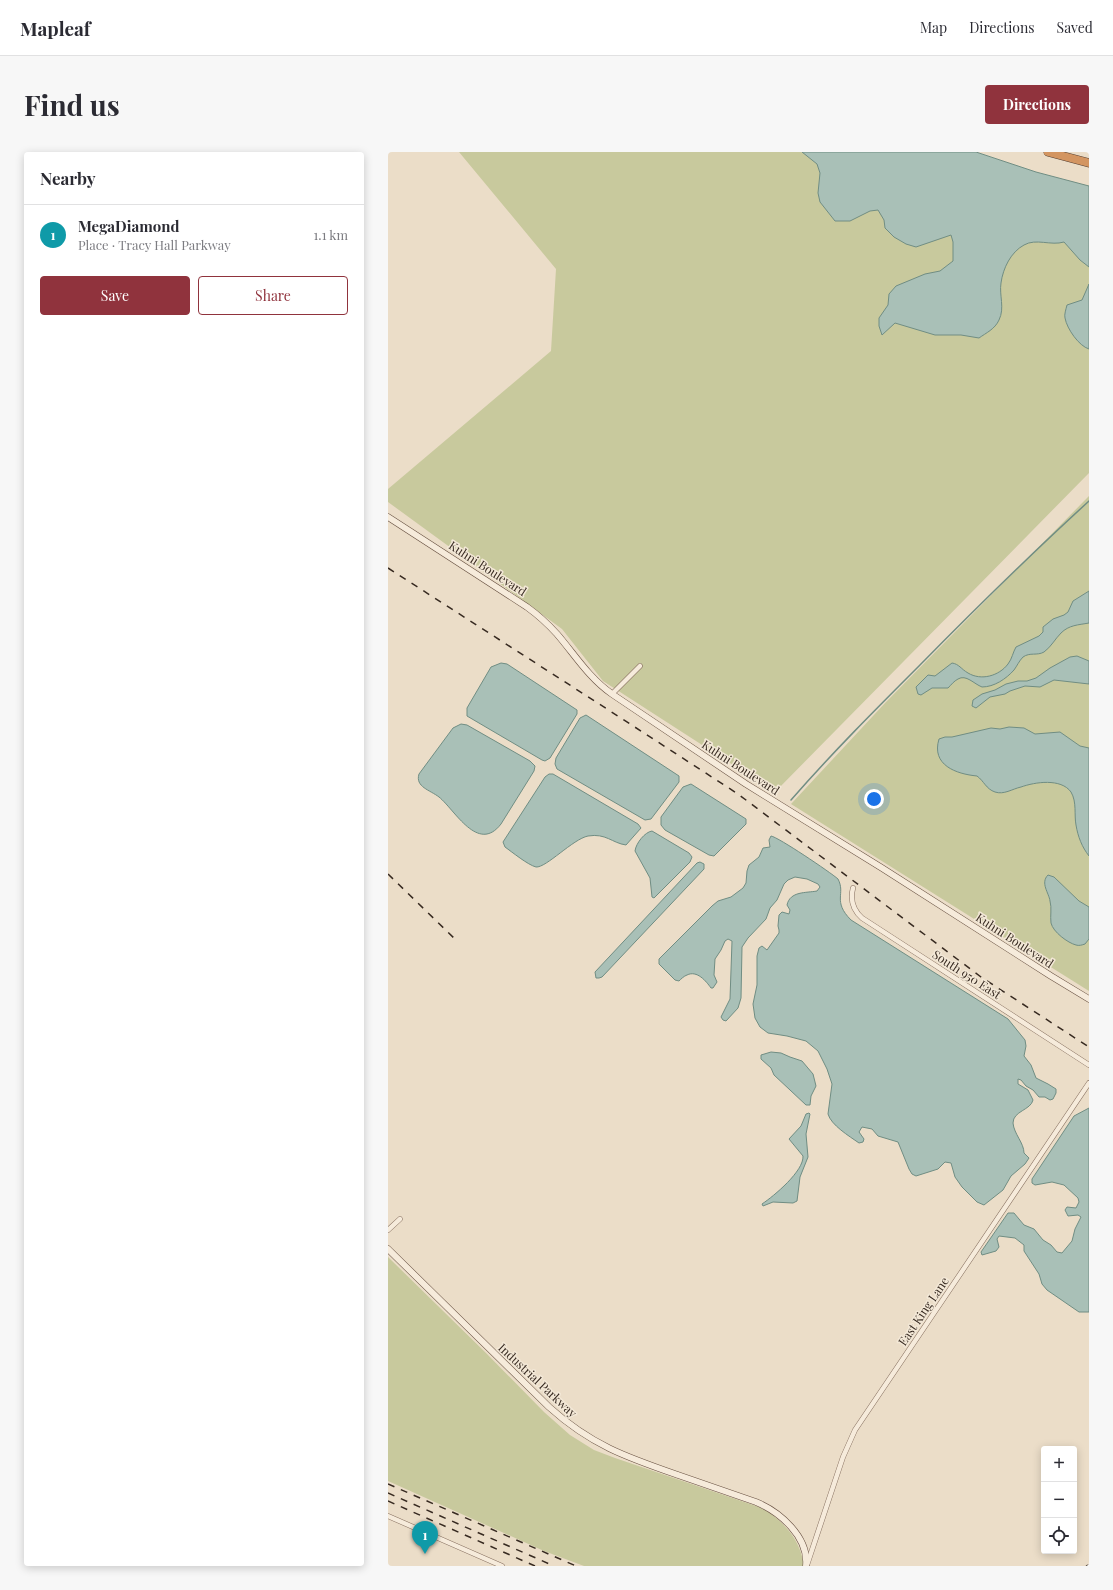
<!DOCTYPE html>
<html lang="en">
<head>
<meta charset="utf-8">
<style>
	:root { --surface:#fff; --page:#f7f7f7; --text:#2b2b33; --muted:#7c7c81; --line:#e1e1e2; --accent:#90333d }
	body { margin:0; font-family:"Playfair Display",serif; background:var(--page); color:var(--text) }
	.controls { position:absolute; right:12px; bottom:12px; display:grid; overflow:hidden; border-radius:4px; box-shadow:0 2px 10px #0003 }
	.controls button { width:36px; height:36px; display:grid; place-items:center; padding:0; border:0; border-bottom:1px solid var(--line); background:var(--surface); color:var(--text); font:20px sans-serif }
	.you { position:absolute; left:486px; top:647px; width:14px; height:14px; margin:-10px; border:3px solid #fff; border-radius:50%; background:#1a73e8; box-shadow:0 0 0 6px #1a73e833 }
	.badge { display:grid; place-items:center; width:26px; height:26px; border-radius:50%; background:var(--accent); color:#fff; font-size:13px; font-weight:700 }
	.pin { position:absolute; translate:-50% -33px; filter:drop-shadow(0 1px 2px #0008) }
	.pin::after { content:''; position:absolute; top:21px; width:14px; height:12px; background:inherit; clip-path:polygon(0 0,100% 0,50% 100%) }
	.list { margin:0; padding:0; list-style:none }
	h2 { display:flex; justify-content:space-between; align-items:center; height:52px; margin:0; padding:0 16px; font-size:17px }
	h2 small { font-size:13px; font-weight:400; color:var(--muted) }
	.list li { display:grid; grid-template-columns:26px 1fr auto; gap:12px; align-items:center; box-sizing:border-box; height:60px; padding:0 16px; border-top:1px solid var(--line) }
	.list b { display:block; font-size:15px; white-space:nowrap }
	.list p { margin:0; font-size:13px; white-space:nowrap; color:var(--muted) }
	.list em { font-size:13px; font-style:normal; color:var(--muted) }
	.actions { display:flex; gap:8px; padding:12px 16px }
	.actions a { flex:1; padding:9px 0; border:1px solid var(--accent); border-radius:4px; text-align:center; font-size:14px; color:var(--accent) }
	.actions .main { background:var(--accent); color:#fff }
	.icon { flex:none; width:22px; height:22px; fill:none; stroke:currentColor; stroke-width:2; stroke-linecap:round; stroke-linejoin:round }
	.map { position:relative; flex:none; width:701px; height:1414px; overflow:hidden; border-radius:4px }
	header { display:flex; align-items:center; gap:24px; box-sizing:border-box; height:56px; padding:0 20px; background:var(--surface); border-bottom:1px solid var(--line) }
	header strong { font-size:19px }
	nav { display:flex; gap:22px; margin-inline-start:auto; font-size:14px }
	.intro { display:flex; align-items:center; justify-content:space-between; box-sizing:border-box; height:96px; padding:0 24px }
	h1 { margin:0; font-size:28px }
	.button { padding:10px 18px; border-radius:4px; background:var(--accent); color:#fff; font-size:14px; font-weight:700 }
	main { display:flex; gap:24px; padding:0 24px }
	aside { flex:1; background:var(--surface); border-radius:4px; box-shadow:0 2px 10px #0003 }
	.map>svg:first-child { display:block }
	.green { fill:#c8c99d }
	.water { fill:#a9c0b7; stroke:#708d83 }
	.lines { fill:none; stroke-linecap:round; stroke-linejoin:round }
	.stream { stroke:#708d83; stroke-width:1.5 }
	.street-casing { stroke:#866f5f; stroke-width:5.5 }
	.secondary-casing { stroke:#685142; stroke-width:7 }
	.highway-casing { stroke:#543f32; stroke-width:9 }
	.street { stroke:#f6ebdb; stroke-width:4.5 }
	.secondary { stroke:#f6ebdb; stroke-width:6 }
	.highway { stroke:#d39561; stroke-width:8 }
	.rail { stroke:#372a21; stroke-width:1.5; stroke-dasharray:7 7; stroke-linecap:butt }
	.labels { text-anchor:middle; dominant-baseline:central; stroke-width:3; stroke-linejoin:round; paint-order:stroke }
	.street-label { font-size:12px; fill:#372a21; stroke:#f3e8d7 }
</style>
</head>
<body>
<header>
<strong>Mapleaf</strong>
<nav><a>Map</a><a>Directions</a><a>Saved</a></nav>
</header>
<div class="intro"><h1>Find us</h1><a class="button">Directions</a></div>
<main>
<aside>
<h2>Nearby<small></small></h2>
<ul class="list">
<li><span class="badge" style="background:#0f9aa8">1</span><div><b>MegaDiamond</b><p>Place · Tracy Hall Parkway</p></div><em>1.1 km</em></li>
</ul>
<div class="actions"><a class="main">Save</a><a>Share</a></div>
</aside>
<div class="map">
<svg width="701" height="1414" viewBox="0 0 701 1414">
	<rect width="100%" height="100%" fill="#ebddc8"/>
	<g class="green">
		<path d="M71,0H581L614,14L701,34V321L387,640L215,529L174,477L0,350V337L163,199L168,117Z"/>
		<path d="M701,344V839L403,652L498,550Z"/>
		<path d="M0,1105L99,1202L156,1260L182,1283L206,1298L227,1306L371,1355C394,1366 413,1388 416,1414H196L156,1399L0,1329Z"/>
	</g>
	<g class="water">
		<path d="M414,0H588L648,20L701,34V115L692,108L676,90C663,94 648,86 636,93C623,100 615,116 613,131C611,143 617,156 611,168C607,177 598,181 591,186L573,183H547L507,171L494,183L491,174V166L500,153L501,142L508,134L537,122L552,119L565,109V90L563,83L528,95L518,92L506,85L497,76L496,68L490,58L482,59L462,69H447L432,50L430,41L432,21L429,12Z"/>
		<path d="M701,132V197C691,194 679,177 677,166C676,163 678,157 679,153L694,148Z"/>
		<path d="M701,439V471C690,473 681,473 673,481C667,487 663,495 656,500C649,504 642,500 635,505C631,509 629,514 626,518C618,527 606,535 594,535C586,532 578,522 570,527C566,529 563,533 560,536H544L533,543L530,542L528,535L540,523L547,524L564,511C571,512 573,517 580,521C593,529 611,524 620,512C624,507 625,500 628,495L651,484L655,480V475L665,467L676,463L680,460L685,449Z"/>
		<path d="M689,504L701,509V532L666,528L652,535L637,534L622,539L617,542L602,545L588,556L584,554L585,548L594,542L607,538L618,532L630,529H639L648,526L662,516L682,505Z"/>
		<path d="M113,511L119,512L189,558V562L162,606L157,609L154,608L79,564V556L103,515Z"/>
		<path d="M198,563L291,624V630L263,667L257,668L169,617L167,612L168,606L192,566Z"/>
		<path d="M73,572L79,573L142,609L147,614L146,619L113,672C90,702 67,658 51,645C42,638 27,635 31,622L65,576Z"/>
		<path d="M621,575L636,576L647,582L672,580L692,594L701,596V704C694,695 690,685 688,673C686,663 689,650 683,640C673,626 647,630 633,635C624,637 616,643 607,640C598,637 596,629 589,624C568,622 543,613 551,587L557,585H564L603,576L612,577Z"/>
		<path d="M161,622H165L250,672L253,676L238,693C224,691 218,681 200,684C185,687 158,716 148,715C140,713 124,700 117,695L115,690L157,625Z"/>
		<path d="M303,632L358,667V672L326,704L321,703L277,678L273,673V665L295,635Z"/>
		<path d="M264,679L301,701L304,705L302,710L266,746L264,745L262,726L247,699C248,691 257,680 264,679Z"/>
		<path d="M383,684C390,685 442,720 450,727C458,742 444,749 463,768L620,867L637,888L638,894L636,904L643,913L648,926L660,932L668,937V941L665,947L662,948L657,945H651L645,938L638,934L633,928L630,927V932L640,938L645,948C643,958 625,959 625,971C626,982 636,991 636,1001L641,1006L637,1012L623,1024L615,1038L596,1053L589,1050L574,1035L567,1025L563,1011L557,1010L550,1017L528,1024L524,1022L521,1017L510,990L490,984L484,977L474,975L471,980L476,987L475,990L471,991C461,984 443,973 440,962L444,932L439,917L430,899L418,889L399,884L380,881L372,875L367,866L365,852L369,833V804L371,796L374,794L379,798L391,781V778L390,774L391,763L394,760L401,762L402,758L399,753C402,739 418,741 429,739L432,735L430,732L419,727L407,725L400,728L396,732L389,748L382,756L378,767L360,786L354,795L353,846L350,856L338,869L335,868L333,865L342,847L344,789L340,787L337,789L333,798L327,807L326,823L329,830L325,836H323C318,829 309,818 299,823C296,824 293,827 291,829L287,828L271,812V807L324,754L330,749L343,745L355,736L358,731L359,719L361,713L371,705L375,696L382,695L381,688Z"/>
		<path d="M312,710L316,712V717L214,825L211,826H208L207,820L309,711Z"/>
		<path d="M660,723L666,725L691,749L701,755V787L697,792C694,793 691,794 688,793C680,791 665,780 663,771C662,764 664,756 662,749C661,741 652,731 660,723Z"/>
		<path d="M383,900L393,901L402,905L414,909L425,922L428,934L423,944L422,953H418L386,923L383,916L373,907V903Z"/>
		<path d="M701,956V1160H691L659,1138L654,1132L651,1122L636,1099V1093L627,1086L611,1084L609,1087L611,1095L608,1099L594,1103L593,1100L620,1061H626L636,1073L646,1077L655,1088L663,1093L669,1100L674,1101L684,1089L687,1077L693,1065L690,1063L680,1064L677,1058L679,1055L688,1056L691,1050L690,1046L676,1033L664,1030L647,1033L644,1031V1027L686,964Z"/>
		<path d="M421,961L422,962L418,982L420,1005L412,1025L409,1049L405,1051L385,1050L375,1054L374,1052C386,1044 416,1019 415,1004L401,987L413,974L418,962Z"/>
	</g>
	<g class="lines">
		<path class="stream" d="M403,648C444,601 487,558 531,514C586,458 642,403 701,349"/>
		<g class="street-casing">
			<g id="street">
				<path d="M224,542L252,514"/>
				<path d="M465,736C462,748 465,758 474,766L701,913"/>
				<path d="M0,1078L12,1067"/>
				<path d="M0,1364L114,1414"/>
				<path d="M419,1413L455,1305L467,1278L701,931"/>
			</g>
		</g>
		<g class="secondary-casing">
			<g id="secondary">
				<path d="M0,365L139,455C150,463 160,472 169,482C187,503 201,526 224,542L358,632L494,716L663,824L701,847"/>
				<path d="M0,1097L161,1255C203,1293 238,1305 290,1323C316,1332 342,1341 368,1350C392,1360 421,1385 418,1414"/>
			</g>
		</g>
		<g class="highway-casing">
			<path id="highway" d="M660,0L701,11"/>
		</g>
		<use href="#street" class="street"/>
		<use href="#secondary" class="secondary"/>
		<use href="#highway" class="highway"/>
		<g class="rail">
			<path d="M0,416L219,557L350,642L593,825L701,895"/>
			<path d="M0,722L70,790"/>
			<path d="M0,1332L188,1414"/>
			<path d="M0,1341L166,1414"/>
			<path d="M0,1349L147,1414"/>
			<path d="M698,1414L701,1413"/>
		</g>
	</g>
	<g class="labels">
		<g class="street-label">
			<text transform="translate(100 416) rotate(33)">Kuhni Boulevard</text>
			<text transform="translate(353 615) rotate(33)">Kuhni Boulevard</text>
			<text transform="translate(627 788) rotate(33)">Kuhni Boulevard</text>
			<text transform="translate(579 822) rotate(33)">South 950 East</text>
			<text transform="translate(535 1159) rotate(-56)">East King Lane</text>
			<text transform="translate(150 1228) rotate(43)">Industrial Parkway</text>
		</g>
	</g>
</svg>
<div class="controls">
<button>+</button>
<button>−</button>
<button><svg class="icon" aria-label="locate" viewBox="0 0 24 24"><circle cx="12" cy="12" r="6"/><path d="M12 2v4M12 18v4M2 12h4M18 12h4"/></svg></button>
</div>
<div class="you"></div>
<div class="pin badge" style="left:37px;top:1402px;background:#0f9aa8">1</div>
</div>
</main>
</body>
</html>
